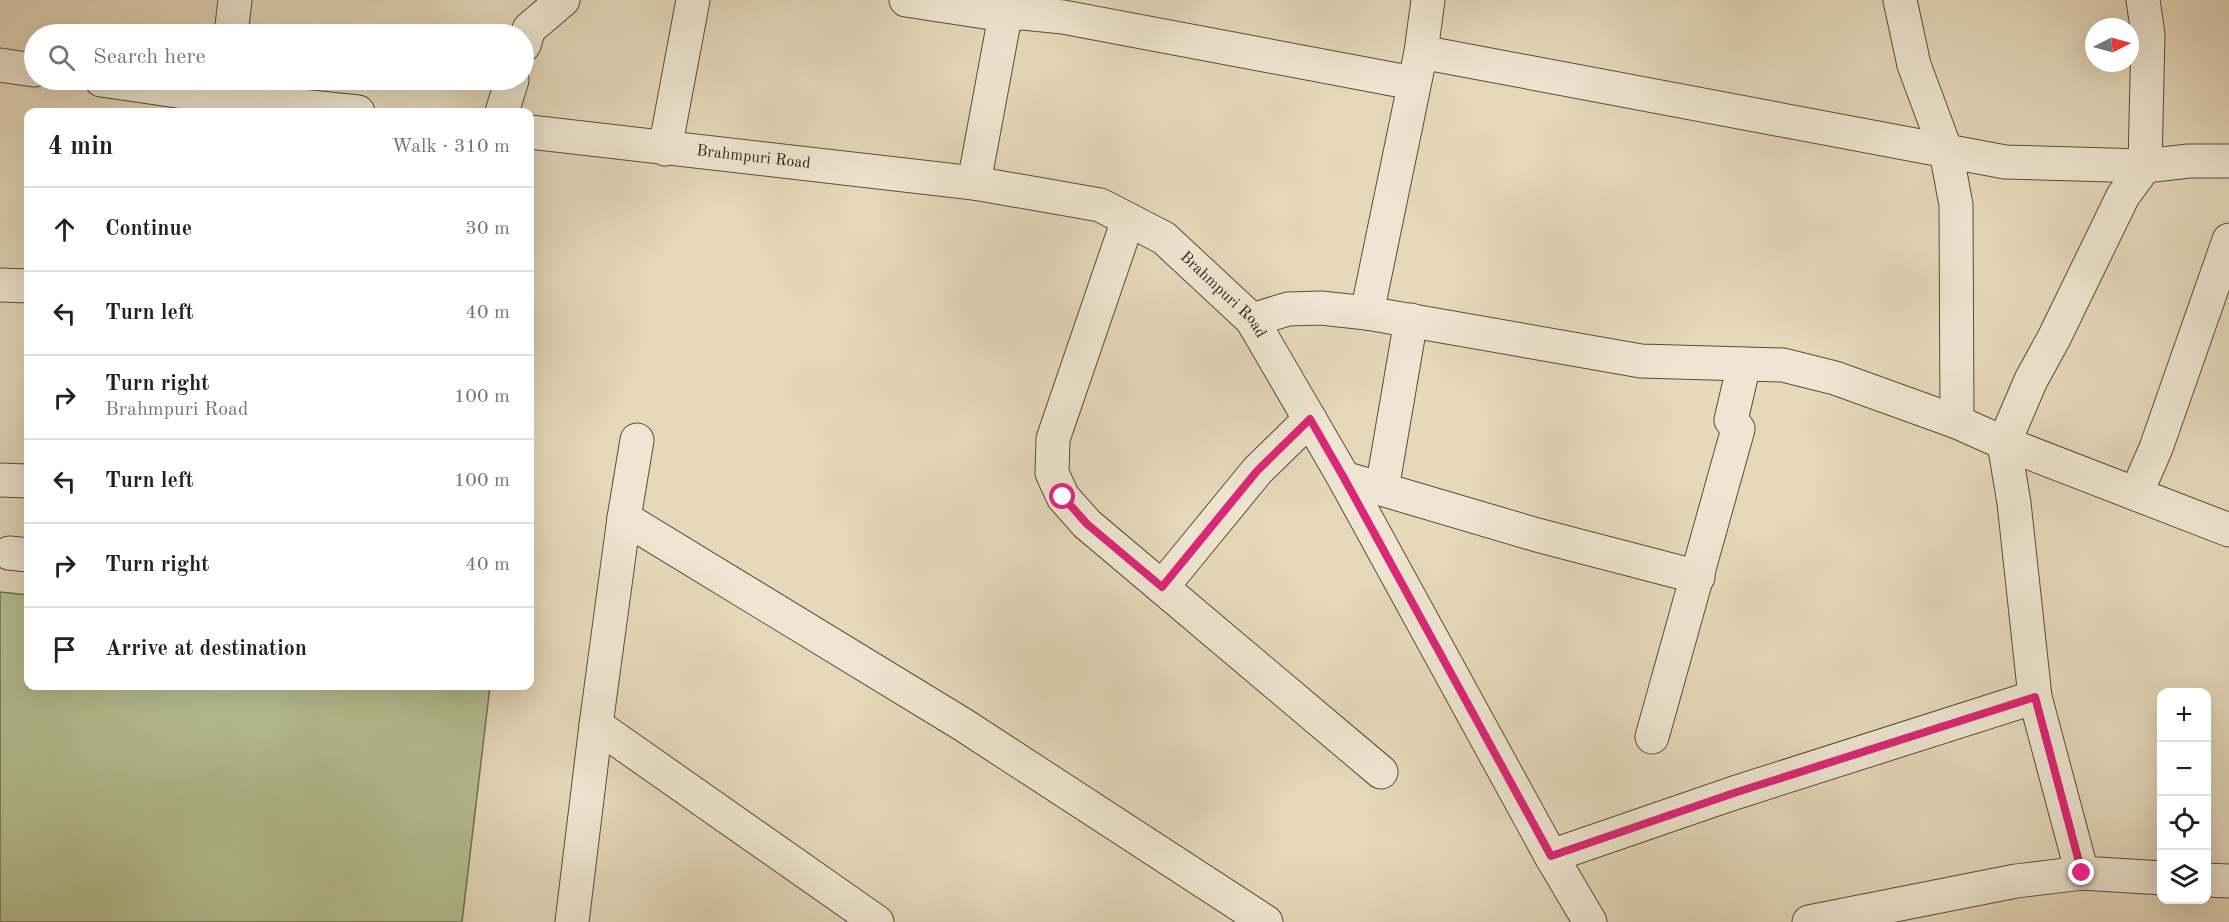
<!DOCTYPE html>
<html lang="en">
<head>
<meta charset="utf-8">
<style>
	:root { --surface:#fff; --page:#f2f2f2; --text:#202124; --muted:#757577; --line:#e0e0e0 }
	body { margin:0; font-family:"Old Standard TT",serif; background:var(--page); color:var(--text) }
	.controls { position:absolute; right:18px; bottom:18px; display:grid; overflow:hidden; border-radius:12px; box-shadow:0 6px 24px #0002 }
	.controls button { width:54px; height:54px; display:grid; place-items:center; padding:0; border:0; border-bottom:2px solid var(--line); background:var(--surface); color:var(--text); font:30px sans-serif }
	.compass { position:absolute; left:2085px; top:18px; width:54px; height:54px; border-radius:50%; background:var(--surface); box-shadow:0 6px 24px #0002; rotate:84deg }
	.stop { position:absolute; width:18px; height:18px; margin:-14px; border:4px solid #db2777; border-radius:50%; background:#fff }
	.stop.end { background:#db2777; border-color:#fff; box-shadow:0 2px 6px #0008 }
	.list { margin:0; padding:0; list-style:none }
	h2 { display:flex; justify-content:space-between; align-items:center; height:78px; margin:0; padding:0 24px; font-size:26px }
	h2 small { font-size:20px; font-weight:400; color:var(--muted) }
	.list li { display:grid; grid-template-columns:39px 1fr auto; gap:18px; align-items:center; box-sizing:border-box; height:84px; padding:0 24px; border-top:2px solid var(--line) }
	.list b { display:block; font-size:22px; white-space:nowrap }
	.list p { margin:0; font-size:20px; white-space:nowrap; color:var(--muted) }
	.list em { font-size:20px; font-style:normal; color:var(--muted) }
	.icon { flex:none; width:33px; height:33px; fill:none; stroke:currentColor; stroke-width:2; stroke-linecap:round; stroke-linejoin:round }
	.map { position:relative; flex:none; width:2229px; height:922px; overflow:hidden }
	.search { position:absolute; background:var(--surface); box-shadow:0 6px 24px #0002; left:24px; top:24px; width:510px; height:66px; display:flex; align-items:center; gap:15px; box-sizing:border-box; padding:0 21px; border-radius:33px; color:var(--muted); font-size:22px }
	.panel { position:absolute; background:var(--surface); box-shadow:0 6px 24px #0002; left:24px; top:108px; width:510px; height:582px; border-radius:12px }
	.map>svg:first-child { display:block }
	.garden { fill:#b4bf90; stroke:#726e52; stroke-width:1.5 }
	.lines { fill:none; stroke-linecap:round; stroke-linejoin:round }
	.minor-casing { stroke:#5c4b3e; stroke-width:35 }
	.minor { stroke:#eee6d2; stroke-width:33 }
	.route { stroke:#db2777; stroke-width:8 }
	.labels { text-anchor:middle; dominant-baseline:central; stroke-width:6; stroke-linejoin:round; paint-order:stroke }
	.street-label { font-size:16px; fill:#2f1c14; stroke:#eee6d2 }
</style>
</head>
<body>
<div class="map">
<svg width="2229" height="922" viewBox="0 0 2229 922">
	<rect width="100%" height="100%" fill="#e5d9ba"/>
	<filter id="stains"><feTurbulence type="fractalNoise" baseFrequency=".00333" numOctaves="4"/><feColorMatrix values="0 0 0 0 .2 0 0 0 0 .09 0 0 0 0 .02 0 0 0 .5 -.17"/></filter>
	<radialGradient id="worn" r=".72"><stop offset=".6" stop-color="#630" stop-opacity="0"/><stop offset="1" stop-color="#630" stop-opacity=".3"/></radialGradient>
	<path class="garden" d="M0,592L28,595V686H490L462,922H0Z"/>
	<g class="lines">
		<g class="minor-casing">
			<g id="minor">
				<path d="M906,0L1004,15L1023,13L1063,17L1413,83"/>
				<path d="M1900,0L1914,65L1946,151L1956,205L1957,422"/>
				<path d="M2143,0L2148,34L2145,166L2123,196L2054,338L2031,380L2004,443L2014,503L2035,697L2082,873L2162,878"/>
				<path d="M231,34L235,0"/>
				<path d="M524,45L529,29L563,0"/>
				<path d="M1421,52L2005,162L2145,166L2189,161H2229"/>
				<path d="M0,65L34,70"/>
				<path d="M101,80L225,98L358,112"/>
				<path d="M502,112L512,80"/>
				<path id="s1" d="M530,132L974,183L1100,205L1164,238L1252,320L1344,478L1551,856L1590,922"/>
				<path d="M665,149L693,0"/>
				<path d="M974,183L1008,0"/>
				<path d="M1128,220L1053,439L1052,473L1063,497L1087,524L1381,772"/>
				<path d="M0,285L28,286"/>
				<path d="M1367,313L1421,52L1428,0"/>
				<path d="M1252,320L1288,309L1321,308L1367,313L1641,361L1783,365L1835,378L1957,422L2004,443L2229,530"/>
				<path d="M1344,478L1537,535L1698,577"/>
				<path d="M0,480L28,481"/>
				<path d="M1382,489L1411,320"/>
				<path d="M2136,494L2156,448L2229,240"/>
				<path d="M624,518L637,440"/>
				<path d="M9,553L28,555"/>
				<path d="M1162,587L1257,471L1310,419"/>
				<path d="M596,725L877,922"/>
				<path d="M1652,737L1738,429L1731,420L1744,364"/>
				<path d="M1551,856L1734,793L2035,697"/>
				<path d="M2206,880L2229,881"/>
				<path d="M572,922L596,725L624,518L962,724L1266,922"/>
				<path d="M1809,922L2016,881L2082,873"/>
			</g>
		</g>
		<use href="#minor" class="minor"/>
	</g>
	<g class="lines">
		<path class="route" d="M1063,497L1087,524L1162,587L1257,471L1310,419L1344,478L1551,856L1734,793L2035,697L2082,873"/>
	</g>
	<g class="labels">
		<g class="street-label">
			<text stroke="none"><textPath href="#s1" startOffset="225">Brahmpuri Road</textPath></text>
			<text stroke="none"><textPath href="#s1" startOffset="729">Brahmpuri Road</textPath></text>
		</g>
	</g>
	<rect width="100%" height="100%" filter="url(#stains)"/>
	<rect width="100%" height="100%" fill="url(#worn)"/>
</svg>
<div class="controls">
<button>+</button>
<button>−</button>
<button><svg class="icon" aria-label="locate" viewBox="0 0 24 24"><circle cx="12" cy="12" r="6"/><path d="M12 2v4M12 18v4M2 12h4M18 12h4"/></svg></button>
<button><svg class="icon" aria-label="layers" viewBox="0 0 24 24"><path d="M12 4l9 5-9 5-9-5zM3 14l9 5 9-5"/></svg></button>
</div>
<svg class="compass" viewBox="-18 -18 36 36"><path d="M0-13l5 13h-10z" fill="#e53935"/><path d="M0 13l5-13h-10z" fill="#757577"/></svg>
<div class="stop" style="left:1063px;top:497px"></div>
<div class="stop end" style="left:2082px;top:873px"></div>
<div class="search"><svg class="icon" aria-label="search" viewBox="0 0 24 24"><circle cx="10" cy="10" r="6"/><path d="M15 15l6 6"/></svg>Search here</div>
<section class="panel">
<h2>4 min<small>Walk · 310 m</small></h2>
<ul class="list">
<li><svg class="icon" aria-label="ahead" viewBox="0 0 24 24"><path d="M12 20V5M6 11l6-6 6 6"/></svg><div><b>Continue</b></div><em>30 m</em></li>
<li><svg class="icon" aria-label="left" viewBox="0 0 24 24"><path d="M17 20v-9H6M10 6l-5 5 5 5"/></svg><div><b>Turn left</b></div><em>40 m</em></li>
<li><svg class="icon" aria-label="right" viewBox="0 0 24 24"><path d="M7 20v-9h11M14 6l5 5-5 5"/></svg><div><b>Turn right</b><p>Brahmpuri Road</p></div><em>100 m</em></li>
<li><svg class="icon" aria-label="left" viewBox="0 0 24 24"><path d="M17 20v-9H6M10 6l-5 5 5 5"/></svg><div><b>Turn left</b></div><em>100 m</em></li>
<li><svg class="icon" aria-label="right" viewBox="0 0 24 24"><path d="M7 20v-9h11M14 6l5 5-5 5"/></svg><div><b>Turn right</b></div><em>40 m</em></li>
<li><svg class="icon" aria-label="arrive" viewBox="0 0 24 24"><path d="M6 21V4h12l-3 4 3 4H6"/></svg><div><b>Arrive at destination</b></div></li>
</ul>
</section>
</div>
</body>
</html>
